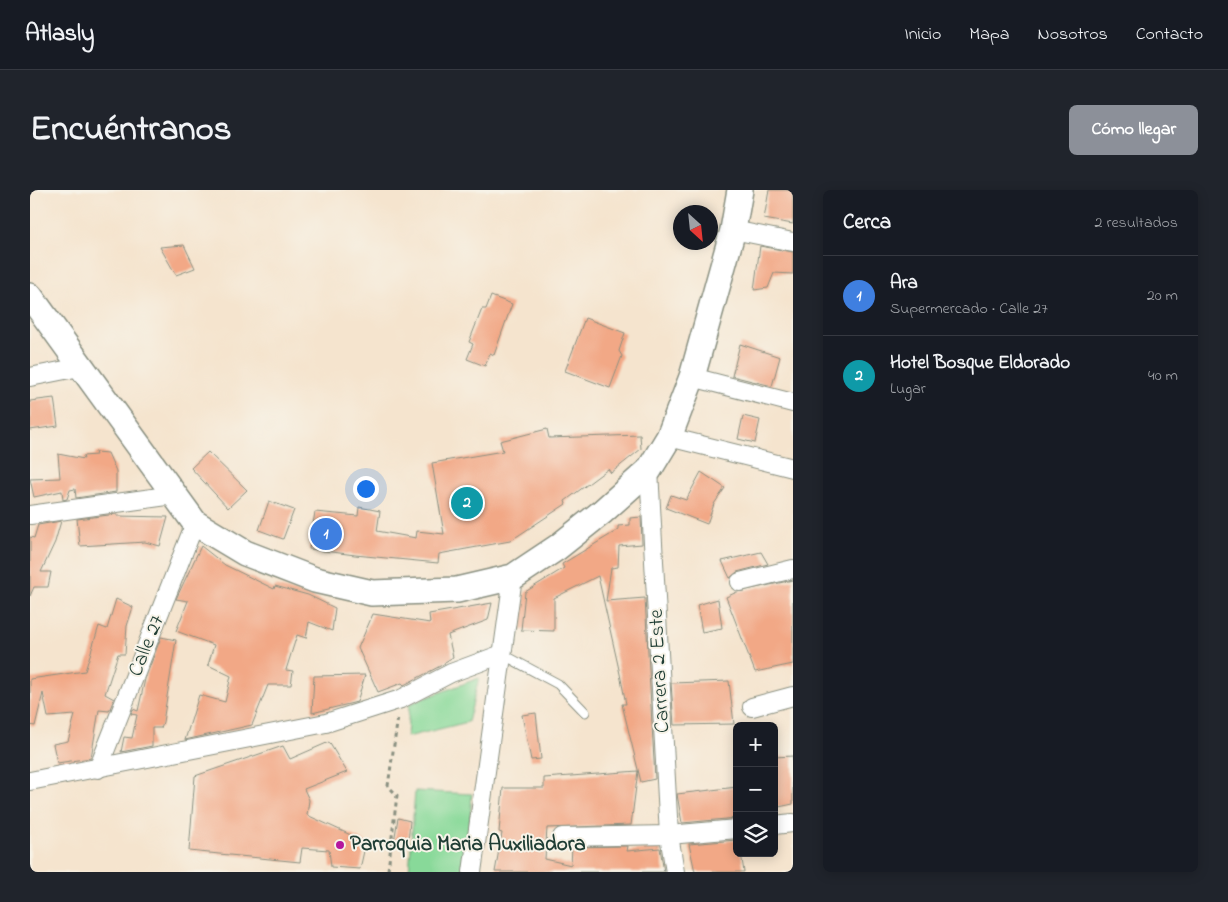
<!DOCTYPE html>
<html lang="es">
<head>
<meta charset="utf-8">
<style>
	:root { --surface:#171b24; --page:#20242c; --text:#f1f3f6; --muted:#9ea1a6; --line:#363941; --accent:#8c9099 }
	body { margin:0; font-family:"Indie Flower",sans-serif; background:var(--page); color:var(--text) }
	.controls { position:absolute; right:15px; bottom:15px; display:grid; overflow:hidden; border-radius:8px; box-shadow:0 2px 12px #0003 }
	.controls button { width:45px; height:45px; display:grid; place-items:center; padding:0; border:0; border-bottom:1px solid var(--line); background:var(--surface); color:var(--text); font:25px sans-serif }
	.compass { position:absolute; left:643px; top:15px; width:45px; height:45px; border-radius:50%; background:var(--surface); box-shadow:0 2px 12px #0003; rotate:153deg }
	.you { position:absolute; left:335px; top:298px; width:18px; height:18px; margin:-12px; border:4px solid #fff; border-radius:50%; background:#1a73e8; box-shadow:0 0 0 8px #1a73e833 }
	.badge { display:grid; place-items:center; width:32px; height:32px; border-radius:50%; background:var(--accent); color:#fff; font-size:16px; font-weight:700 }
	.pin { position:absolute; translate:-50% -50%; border:2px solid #fff; box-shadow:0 1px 5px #0006 }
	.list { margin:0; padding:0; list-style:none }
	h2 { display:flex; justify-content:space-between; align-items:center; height:65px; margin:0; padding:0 20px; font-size:21px }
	h2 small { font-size:16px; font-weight:400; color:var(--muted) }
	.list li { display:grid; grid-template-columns:32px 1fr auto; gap:15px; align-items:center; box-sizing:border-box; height:80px; padding:0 20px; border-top:1px solid var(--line) }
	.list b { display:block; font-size:19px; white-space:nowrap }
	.list p { margin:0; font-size:16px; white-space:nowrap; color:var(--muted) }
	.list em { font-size:16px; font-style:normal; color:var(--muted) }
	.icon { flex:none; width:28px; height:28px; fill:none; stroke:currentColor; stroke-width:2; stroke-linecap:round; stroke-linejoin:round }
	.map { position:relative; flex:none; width:763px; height:682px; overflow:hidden; border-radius:8px }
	header { display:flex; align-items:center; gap:30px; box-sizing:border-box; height:70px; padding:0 25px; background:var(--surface); border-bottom:1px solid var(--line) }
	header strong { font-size:24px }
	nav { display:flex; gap:28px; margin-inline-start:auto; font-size:18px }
	.intro { display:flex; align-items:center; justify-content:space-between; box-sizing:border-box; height:120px; padding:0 30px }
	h1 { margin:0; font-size:35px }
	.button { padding:12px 22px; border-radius:8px; background:var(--accent); color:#fff; font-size:18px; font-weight:700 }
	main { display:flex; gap:30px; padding:0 30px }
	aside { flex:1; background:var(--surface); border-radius:8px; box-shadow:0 2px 12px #0003 }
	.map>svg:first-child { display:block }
	.green { fill:#88d999; stroke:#548b66 }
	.building { fill:#f2a886 }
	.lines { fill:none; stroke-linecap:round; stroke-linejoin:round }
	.lane-casing { stroke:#8a9081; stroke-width:11 }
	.street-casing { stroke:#8a9081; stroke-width:20 }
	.secondary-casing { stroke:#8a9081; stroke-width:28 }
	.path { stroke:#8a9081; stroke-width:3; stroke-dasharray:4 4; stroke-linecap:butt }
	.lane { stroke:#fff; stroke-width:9 }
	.street { stroke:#fff; stroke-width:18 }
	.secondary { stroke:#fff; stroke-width:25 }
	.poi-dot { fill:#b5179e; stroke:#f7f3e8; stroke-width:2 }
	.labels { text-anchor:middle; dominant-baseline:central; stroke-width:4; stroke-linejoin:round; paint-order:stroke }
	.street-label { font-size:21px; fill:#1f3d34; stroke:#f7f3e8 }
	.poi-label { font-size:21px; font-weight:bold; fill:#1f3d34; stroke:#f7f3e8; text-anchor:start }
</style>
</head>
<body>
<header>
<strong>Atlasly</strong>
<nav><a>Inicio</a><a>Mapa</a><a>Nosotros</a><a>Contacto</a></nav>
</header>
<div class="intro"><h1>Encuéntranos</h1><a class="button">Cómo llegar</a></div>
<main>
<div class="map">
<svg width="763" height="682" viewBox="0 0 763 682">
	<rect width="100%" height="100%" fill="#f7f3e8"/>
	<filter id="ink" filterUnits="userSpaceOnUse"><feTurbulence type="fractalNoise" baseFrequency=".02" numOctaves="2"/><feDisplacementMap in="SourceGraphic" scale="10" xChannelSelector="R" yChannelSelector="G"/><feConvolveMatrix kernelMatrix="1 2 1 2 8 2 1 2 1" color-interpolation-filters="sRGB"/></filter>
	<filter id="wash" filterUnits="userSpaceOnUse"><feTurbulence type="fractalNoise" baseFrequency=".0096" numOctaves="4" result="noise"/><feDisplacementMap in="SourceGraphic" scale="20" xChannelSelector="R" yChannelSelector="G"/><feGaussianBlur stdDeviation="1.12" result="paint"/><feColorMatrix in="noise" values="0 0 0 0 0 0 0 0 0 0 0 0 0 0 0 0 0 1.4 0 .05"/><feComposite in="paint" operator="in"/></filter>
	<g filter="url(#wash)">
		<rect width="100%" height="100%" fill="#f5e4ce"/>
		<g class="green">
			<path d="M449,488L438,532L377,547L379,514Z"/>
			<path d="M385,601L442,604L436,682H379Z"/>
		</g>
		<g id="blocks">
			<g class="building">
				<path d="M739,0H763V34L734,29Z"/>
				<path d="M154,55L165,78L146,85L130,57Z"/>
				<path d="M730,56L763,62V84L744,83L738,98L724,100Z"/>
				<path d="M461,106L482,114L464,165L460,163L455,176L437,169L443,154L439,152L452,119H456Z"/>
				<path d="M555,128L595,143L589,161L592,166L580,198L535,181Z"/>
				<path d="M710,154L750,167L742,196L702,186Z"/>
				<path d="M24,208L28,236L0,240V211Z"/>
				<path d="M713,226L730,230L725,253L708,249Z"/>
				<path d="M517,239L519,248L610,245L611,259L581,283L578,279L535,311L536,314L480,351L409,364L408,373L325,365L279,359L285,322L328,326L329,317L350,321L347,341L386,348L387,341L414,344L402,273L473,261L470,251Z"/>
				<path d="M65,262L78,263L86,281V302L46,308L45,299L40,300L37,309L33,310L32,301L4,307L0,289L30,288L28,264L54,269L53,266L66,265Z"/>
				<path d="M178,262L217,300L198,318L161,278Z"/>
				<path d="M671,282L695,298L684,314L677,334L636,318L641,305L656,310Z"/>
				<path d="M239,311L264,320L253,349L229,340Z"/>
				<path d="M87,324V326L138,327L130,356L115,352L50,356L47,329Z"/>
				<path d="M611,327L612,354L589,356L588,377L581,378L576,411L615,408L625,589L611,592L592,514H596L590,484L568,386L524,408V441L491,440L495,402L534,378L532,374L588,340V336L600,335V328Z"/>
				<path d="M31,331L25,352L11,382H21L18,397H4L0,406V347L4,348L8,335Z"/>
				<path d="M171,356L195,375L244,399L245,396L278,405L305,418L302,441L279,432L276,448L267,445L256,480L263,481L261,495H238L222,535L155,550L169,505L195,512L201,486L178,475L184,455L146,441L158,411L146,409Z"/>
				<path d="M731,362L738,374L707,382L700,388L692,371Z"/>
				<path d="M763,390V474L725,482L696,407L707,402Z"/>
				<path d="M86,409L103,417L97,436L95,464H88L75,504L84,509L79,521L69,520L61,568L27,573L23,554L38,551L45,525L18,527L13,503L5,536L0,535V489L55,481L69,436L77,439Z"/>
				<path d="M688,409L692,438L672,442L667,415Z"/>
				<path d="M462,413L458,430L418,445L423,467L415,472L414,474L374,495L372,493L348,502L328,458L343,424L400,433L399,424Z"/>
				<path d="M131,447L146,450L133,532L131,538H122V556L91,562L94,547L102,548L107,525L101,524L103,519L108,521L115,489Z"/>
				<path d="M335,485L327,512L282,523L284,486Z"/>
				<path d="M699,491L704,534L644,535L641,493Z"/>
				<path d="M506,523L511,569L501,570L492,525Z"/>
				<path d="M299,552L317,582L274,599L279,610L277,625L336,652L330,679L301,677L299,660L272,658L270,672L159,661L165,586L253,556L260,569Z"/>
				<path d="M763,566V614L744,618V567Z"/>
				<path d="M608,581L601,635L517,638L515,669L541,675L542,657L598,656L597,661L630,658L634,682H465L472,643L469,642L473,598H514V588Z"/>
				<path d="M707,597V628L652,633L647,604Z"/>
				<path d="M368,628L380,631L378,652H364Z"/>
				<path d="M707,650V663H711L714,682H665L659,654Z"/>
			</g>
		</g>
	</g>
	<g filter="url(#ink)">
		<use href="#blocks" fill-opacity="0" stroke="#8a9081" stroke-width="1"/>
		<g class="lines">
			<g class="lane-casing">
				<path id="lane" d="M472,464L528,494L555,522"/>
			</g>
			<g class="street-casing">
				<g id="street">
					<path d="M703,40L763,52"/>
					<path d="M0,187L50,177"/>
					<path d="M662,187L763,213"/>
					<path d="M639,247L763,278"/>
					<path d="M619,280L639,645L645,682"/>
					<path d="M0,325L144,305"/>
					<path d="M710,392L763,379"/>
					<path d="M722,517L763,506"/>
					<path d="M68,579L165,333"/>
					<path d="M0,591L296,533L371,509L421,483L472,464"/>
					<path d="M744,635L763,633"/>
					<path d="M532,647L639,645L707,639"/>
					<path d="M442,682L483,387"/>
				</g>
			</g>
			<g class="secondary-casing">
				<path id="secondary" d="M0,106L165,333L215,363L285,390L342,403L427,400L483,387L528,357L572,322L619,280L639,247L662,187L703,40L710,0"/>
			</g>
			<path class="path" d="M358,680L367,605L358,596L368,527"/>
			<use href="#lane" class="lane"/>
			<use href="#street" class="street"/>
			<use href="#secondary" class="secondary"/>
		</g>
	</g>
	<circle class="poi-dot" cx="310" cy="655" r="5"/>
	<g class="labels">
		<g class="street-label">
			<text transform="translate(117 456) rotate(-68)">Calle 27</text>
			<text transform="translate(630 481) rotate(-93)">Carrera 2 Este</text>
		</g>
		<g class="poi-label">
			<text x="320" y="655">Parroquia Maria Auxiliadora</text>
		</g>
	</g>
</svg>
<div class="controls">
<button>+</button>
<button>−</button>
<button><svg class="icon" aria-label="layers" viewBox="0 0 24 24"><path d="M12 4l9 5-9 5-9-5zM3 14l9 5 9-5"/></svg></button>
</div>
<svg class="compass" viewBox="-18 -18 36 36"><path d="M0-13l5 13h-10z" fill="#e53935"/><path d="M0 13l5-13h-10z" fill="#9ea1a6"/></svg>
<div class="you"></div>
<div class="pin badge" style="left:296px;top:344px;background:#3f7fe0">1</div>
<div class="pin badge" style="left:437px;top:313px;background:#0f9aa8">2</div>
</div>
<aside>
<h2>Cerca<small>2 resultados</small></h2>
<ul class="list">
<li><span class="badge" style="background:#3f7fe0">1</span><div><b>Ara</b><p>Supermercado · Calle 27</p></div><em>20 m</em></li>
<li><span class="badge" style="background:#0f9aa8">2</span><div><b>Hotel Bosque Eldorado</b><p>Lugar</p></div><em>40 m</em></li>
</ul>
</aside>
</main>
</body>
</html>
